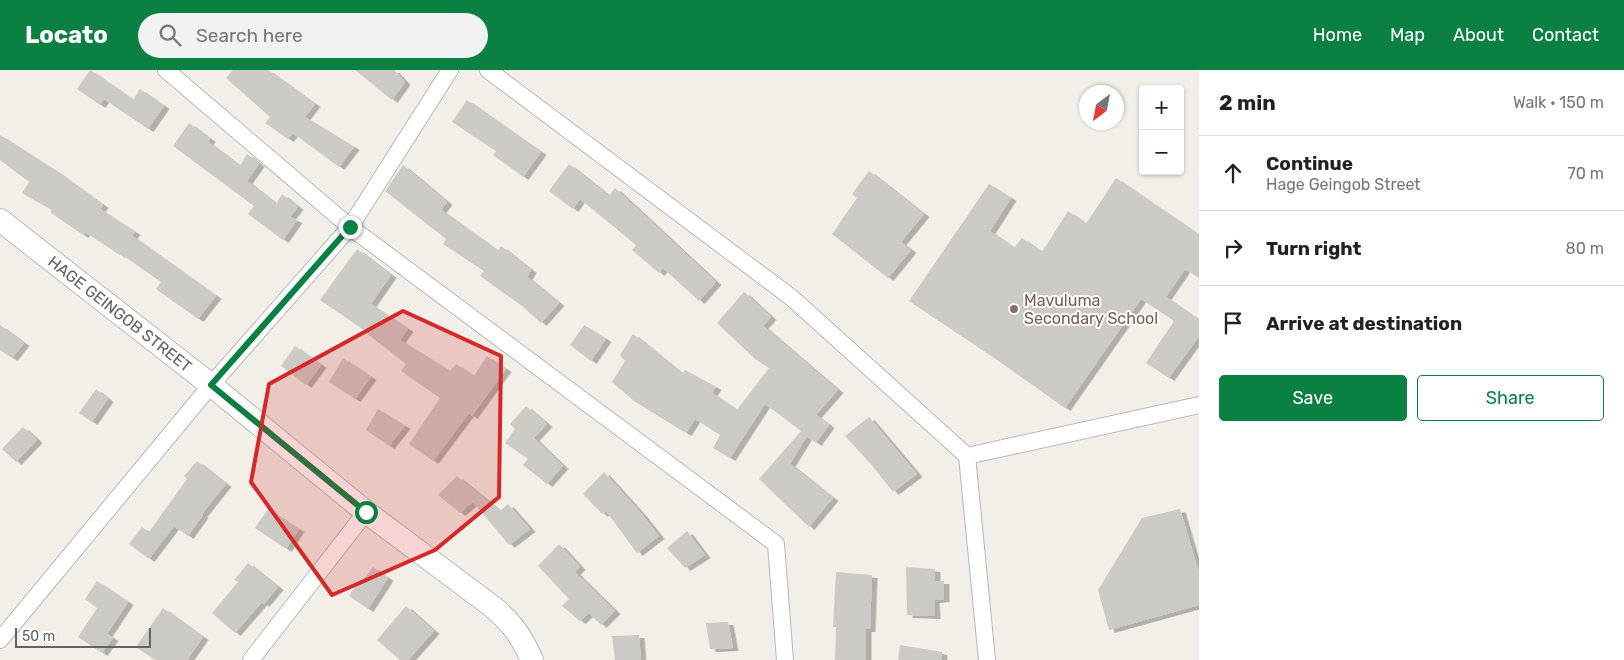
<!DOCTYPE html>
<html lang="en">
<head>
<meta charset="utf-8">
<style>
	:root { --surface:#fff; --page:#f2f2f2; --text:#222; --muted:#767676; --line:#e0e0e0; --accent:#0b8043 }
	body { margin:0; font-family:Rubik,sans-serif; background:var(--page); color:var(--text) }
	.controls { position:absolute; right:15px; top:15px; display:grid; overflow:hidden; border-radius:5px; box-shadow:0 1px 4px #0004 }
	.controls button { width:45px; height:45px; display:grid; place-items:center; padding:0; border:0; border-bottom:1px solid var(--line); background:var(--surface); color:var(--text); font:25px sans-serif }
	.compass { position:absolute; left:1079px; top:15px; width:45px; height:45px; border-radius:50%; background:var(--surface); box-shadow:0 1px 4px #0004; rotate:212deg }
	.scale { position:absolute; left:15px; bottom:12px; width:136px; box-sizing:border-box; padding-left:5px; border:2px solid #5f6368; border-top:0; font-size:14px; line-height:18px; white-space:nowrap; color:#5f6368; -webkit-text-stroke:4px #fff; paint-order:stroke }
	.stop { position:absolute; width:15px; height:15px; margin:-11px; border:4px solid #0b8043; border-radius:50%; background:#fff }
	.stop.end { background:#0b8043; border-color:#fff; box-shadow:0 1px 5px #0008 }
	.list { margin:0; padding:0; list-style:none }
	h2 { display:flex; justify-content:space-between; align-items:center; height:65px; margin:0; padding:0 20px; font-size:21px }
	h2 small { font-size:16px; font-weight:400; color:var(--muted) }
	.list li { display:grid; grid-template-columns:32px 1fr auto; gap:15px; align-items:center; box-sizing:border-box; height:75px; padding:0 20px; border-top:1px solid var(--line) }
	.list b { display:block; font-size:19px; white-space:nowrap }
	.list p { margin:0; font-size:16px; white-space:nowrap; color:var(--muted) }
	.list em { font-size:16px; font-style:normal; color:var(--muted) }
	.actions { display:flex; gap:10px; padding:15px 20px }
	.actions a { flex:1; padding:11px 0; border:1px solid var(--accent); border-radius:5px; text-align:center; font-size:18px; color:var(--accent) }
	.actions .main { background:var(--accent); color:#fff }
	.icon { flex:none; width:28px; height:28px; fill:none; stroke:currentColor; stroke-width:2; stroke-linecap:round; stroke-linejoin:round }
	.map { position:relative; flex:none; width:1199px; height:590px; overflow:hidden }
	header { display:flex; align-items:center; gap:30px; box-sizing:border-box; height:70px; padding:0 25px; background:var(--accent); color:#fff }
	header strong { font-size:24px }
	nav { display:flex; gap:28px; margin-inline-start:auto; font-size:18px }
	.search { width:350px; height:45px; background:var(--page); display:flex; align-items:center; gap:12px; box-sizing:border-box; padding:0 18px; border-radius:28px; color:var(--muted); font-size:19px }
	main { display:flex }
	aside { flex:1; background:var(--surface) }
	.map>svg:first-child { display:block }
	.building { fill:#cccac5; filter:url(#shadow) }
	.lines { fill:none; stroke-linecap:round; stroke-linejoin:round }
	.street-casing { stroke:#b5b8bc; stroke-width:18 }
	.secondary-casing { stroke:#b6babf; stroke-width:24 }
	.street { stroke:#fff; stroke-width:16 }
	.secondary { stroke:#fff; stroke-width:22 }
	.route { stroke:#0b8043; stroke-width:6 }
	.marked { fill:#d62828; fill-opacity:0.2; stroke:#d62828; stroke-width:4; stroke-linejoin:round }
	.education-dot { fill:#8d6e63; stroke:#fff; stroke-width:2 }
	.labels { text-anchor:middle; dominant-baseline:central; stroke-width:4; stroke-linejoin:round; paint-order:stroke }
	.education-label { font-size:16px; fill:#785e54; stroke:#fff; text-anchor:start }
	.street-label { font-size:16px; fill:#5f6368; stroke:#fff }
</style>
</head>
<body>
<header>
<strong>Locato</strong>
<div class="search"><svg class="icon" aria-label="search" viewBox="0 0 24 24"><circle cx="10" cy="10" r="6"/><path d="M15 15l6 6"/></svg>Search here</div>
<nav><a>Home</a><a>Map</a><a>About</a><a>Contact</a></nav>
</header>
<main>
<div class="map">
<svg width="1199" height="590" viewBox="0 0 1199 590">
	<defs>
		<filter id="shadow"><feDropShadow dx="5.5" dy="3" stdDeviation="0" flood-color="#0004"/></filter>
	</defs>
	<rect width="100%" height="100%" fill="#f1efe8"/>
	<g class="building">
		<path d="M90,0L133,30L140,19L164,36L148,59L104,29L100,35L77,19Z"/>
		<path d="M233,0H268L315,34L305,47L354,77L339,97L293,63L288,69L265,53L270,47L226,8Z"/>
		<path d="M355,0H394L405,12L392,30Z"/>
		<path d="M467,30L541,82L523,107L493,85L496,81L452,52Z"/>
		<path d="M189,53L210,69L208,72L240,96L247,84L259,94L247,111L276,134L282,124L298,137L290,147L297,150L283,170L248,144L254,136L173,76Z"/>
		<path d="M0,65L56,101L103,135L100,139L135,162L132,166L216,226L198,249L156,219L161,212L121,184L120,185L85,162L83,165L50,142L52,140L22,123L29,112L0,90Z"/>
		<path d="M569,94L609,126L615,118L716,212L699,231L663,198L659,203L632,180L636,175L580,129L573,139L549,121Z"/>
		<path d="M403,95L447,132L441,140L498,181L501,176L531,200L527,207L559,233L541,253L522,236L480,206L484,201L443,174L446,169L385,121Z"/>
		<path d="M869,101L924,144L901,172L911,180L888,208L832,164L857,128L852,124Z"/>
		<path d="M1116,108L1199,165V208L1185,199L1166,227L1199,250V266L1169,308L1146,293L1174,251L1141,229L1065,338L987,283L909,231L989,114L1011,128L990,161L1014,178L1022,168L1042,182L1068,141L1086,154Z"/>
		<path d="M357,179L391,205L371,234L408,259L400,270L450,301L456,294L474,306L487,286L506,299L472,346L469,343L433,391L409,374L440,328L401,301L406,294L366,263L367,262L320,230Z"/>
		<path d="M744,222L771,247L763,256L838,320L816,345L829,355L816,373L807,366L790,394L833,428L809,457L759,409L801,361L765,334L730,388L713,378L720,365L695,349L686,363L634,331L612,312L625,291L620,285L633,264L682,304L685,300L716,317L712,323L737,340L769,298L755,289L717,253Z"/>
		<path d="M0,255L24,273L12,288L0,280Z"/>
		<path d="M584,255L606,269L591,291L570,275Z"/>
		<path d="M295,276L321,295L306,315L281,296Z"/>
		<path d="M343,288L371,307L355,329L329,312Z"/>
		<path d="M96,319L108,329L92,352L79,343Z"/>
		<path d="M526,336L547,354L534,368L563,396L547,414L523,395L528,389L505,373L515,359L510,354Z"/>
		<path d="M378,339L405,356L389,376L366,360Z"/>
		<path d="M869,347L917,404L893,422L870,393L845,366Z"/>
		<path d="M23,357L37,370L16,392L2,379Z"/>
		<path d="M197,391L226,414L202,444L203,445L188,466L174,456L149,489L129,474L142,457L149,462L187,409L184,406Z"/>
		<path d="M604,402L641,443L659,466L637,483L606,441L602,444L583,424Z"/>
		<path d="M457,406L500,441L508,434L530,459L509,475L473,432L460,443L438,425Z"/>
		<path d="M268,439L299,459L286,479L255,458Z"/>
		<path d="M1180,439L1199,503V535L1109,560L1098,520L1142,448Z"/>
		<path d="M687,461L705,485L685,498L667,478Z"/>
		<path d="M559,474L580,497L575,502L615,541L601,555L589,543L580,551L562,536L569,529L538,496Z"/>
		<path d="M248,493L278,517L264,534L262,532L235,563L212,543L238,512L234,510Z"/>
		<path d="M373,497L388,508L368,539L349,526L358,512L360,514Z"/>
		<path d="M906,497L935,499V511H944V529L934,530L935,546L907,545Z"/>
		<path d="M836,502L872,505L870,559H866V590H835L836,557H833Z"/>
		<path d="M97,511L128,532L107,564L113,568L102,583L78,567L97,538L85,529Z"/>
		<path d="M406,536L434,561L408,590H400L377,570Z"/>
		<path d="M163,538L203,567L187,590H155L136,577Z"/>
		<path d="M728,552L733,578L710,579L706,553Z"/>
		<path d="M639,565L641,590H615L612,566Z"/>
		<path d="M900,575L942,582V590H898Z"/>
	</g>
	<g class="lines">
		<g class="street-casing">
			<g id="street">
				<path d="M166,0L350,157L776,474L785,590"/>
				<path d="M488,0L792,228L967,386L1199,335"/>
				<path d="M967,386L987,590"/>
				<path d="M0,570L211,315L350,157L450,0"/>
				<path d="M251,590L366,442"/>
			</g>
		</g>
		<g class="secondary-casing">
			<path id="secondary" d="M0,150L211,315L366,442L493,537C513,554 521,566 532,590"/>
		</g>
		<use href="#street" class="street"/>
		<use href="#secondary" class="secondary"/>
	</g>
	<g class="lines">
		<path class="route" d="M350,157L211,315L366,442"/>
	</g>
	<path class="marked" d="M403,241L501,286L499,427L435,480L332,525L251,412L269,314Z"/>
	<circle class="education-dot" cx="1014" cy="239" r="5"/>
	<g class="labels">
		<g class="education-label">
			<text x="1024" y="230">Mavuluma<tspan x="1024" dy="18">Secondary School</tspan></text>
		</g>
		<g class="street-label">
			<text transform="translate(120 244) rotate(38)">HAGE GEINGOB STREET</text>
		</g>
	</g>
</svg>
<div class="controls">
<button>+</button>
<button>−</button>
</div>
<svg class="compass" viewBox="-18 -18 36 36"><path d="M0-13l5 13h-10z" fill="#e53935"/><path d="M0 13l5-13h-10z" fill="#767676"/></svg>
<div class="scale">50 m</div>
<div class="stop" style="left:366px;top:442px"></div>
<div class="stop end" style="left:350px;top:157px"></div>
</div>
<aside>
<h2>2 min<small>Walk · 150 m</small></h2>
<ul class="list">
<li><svg class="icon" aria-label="ahead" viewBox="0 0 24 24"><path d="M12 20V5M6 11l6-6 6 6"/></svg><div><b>Continue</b><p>Hage Geingob Street</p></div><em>70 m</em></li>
<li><svg class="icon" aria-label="right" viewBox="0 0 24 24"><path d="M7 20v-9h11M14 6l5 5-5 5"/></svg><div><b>Turn right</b></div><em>80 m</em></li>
<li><svg class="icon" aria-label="arrive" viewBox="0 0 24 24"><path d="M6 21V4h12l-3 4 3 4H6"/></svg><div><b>Arrive at destination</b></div></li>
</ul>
<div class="actions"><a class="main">Save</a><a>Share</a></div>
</aside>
</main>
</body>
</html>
